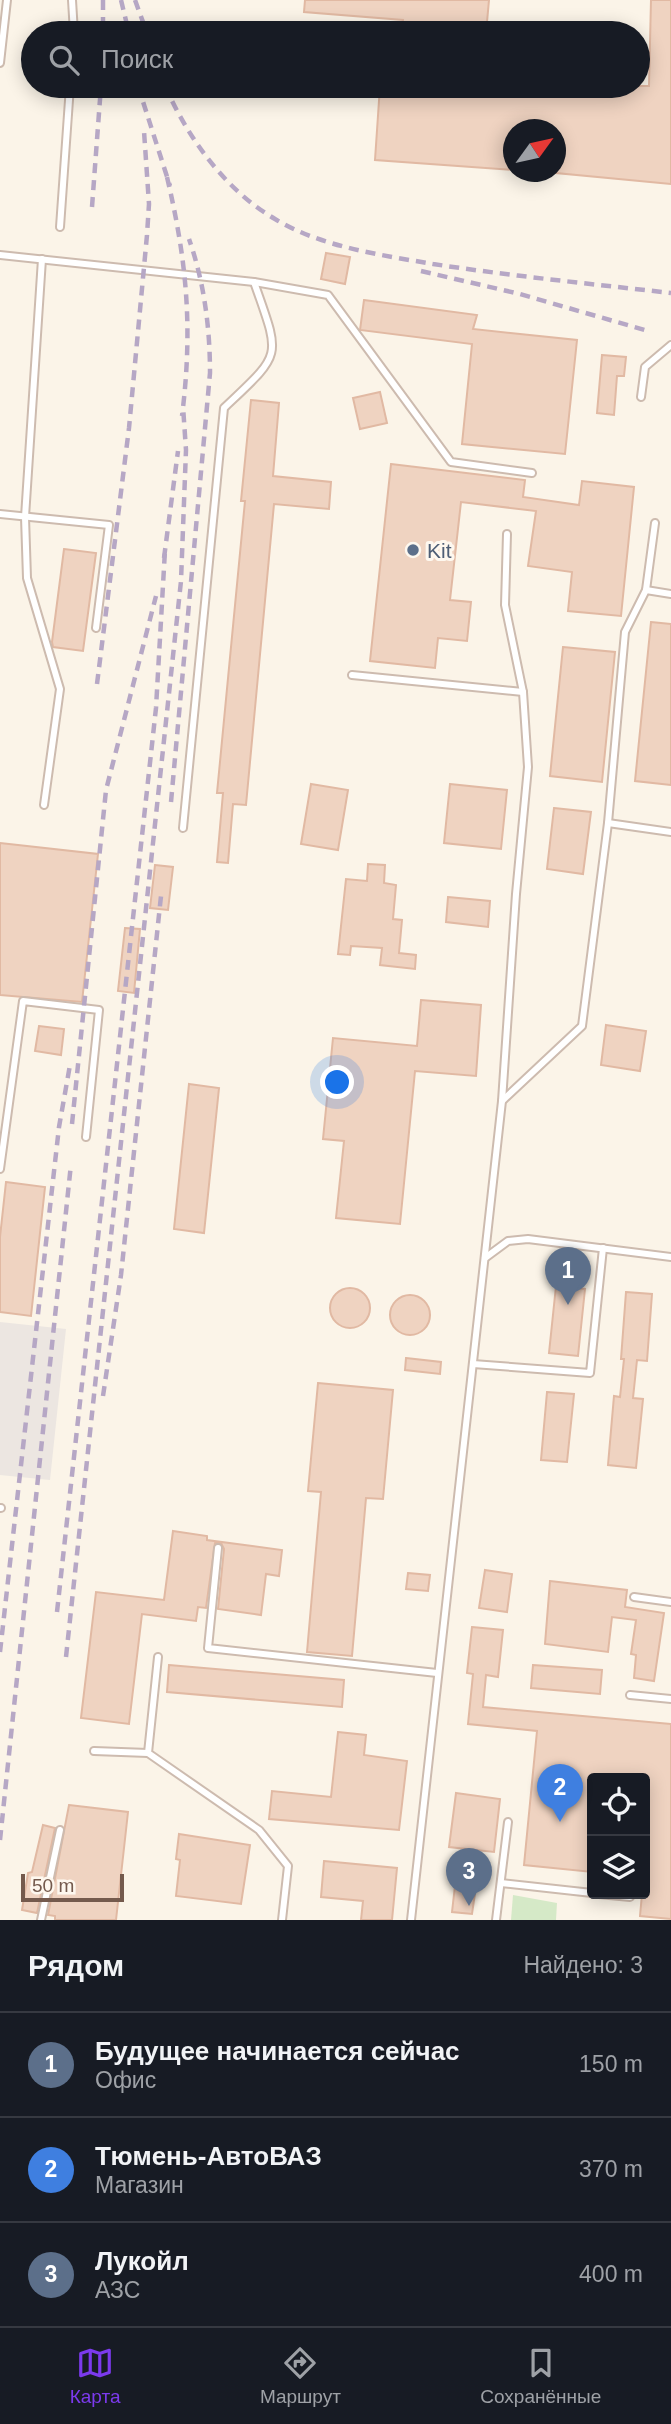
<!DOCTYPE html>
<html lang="ru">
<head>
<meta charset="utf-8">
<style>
	:root { --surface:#171b24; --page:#20242c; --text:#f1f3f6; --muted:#9ea1a6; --line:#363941; --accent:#7c3aed }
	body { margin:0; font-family:Helvetica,sans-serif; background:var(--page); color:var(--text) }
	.controls { position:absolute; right:21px; bottom:21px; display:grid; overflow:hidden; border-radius:7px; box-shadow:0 4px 18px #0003 }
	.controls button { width:63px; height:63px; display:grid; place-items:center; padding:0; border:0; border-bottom:2px solid var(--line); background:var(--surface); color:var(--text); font:35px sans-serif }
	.compass { position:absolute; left:503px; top:119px; width:63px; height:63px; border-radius:50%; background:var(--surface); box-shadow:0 4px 18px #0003; rotate:57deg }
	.scale { position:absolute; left:21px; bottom:18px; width:103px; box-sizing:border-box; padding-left:7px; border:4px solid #745a4d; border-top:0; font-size:19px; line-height:24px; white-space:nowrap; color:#745a4d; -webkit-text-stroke:5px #fef8ef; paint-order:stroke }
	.you { position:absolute; left:338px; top:1083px; width:24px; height:24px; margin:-18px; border:5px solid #fff; border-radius:50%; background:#1a73e8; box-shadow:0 0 0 10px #1a73e833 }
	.badge { display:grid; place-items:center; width:46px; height:46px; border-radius:50%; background:var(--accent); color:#fff; font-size:23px; font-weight:700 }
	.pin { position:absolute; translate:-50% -58px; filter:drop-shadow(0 2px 4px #0008) }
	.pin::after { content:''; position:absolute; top:37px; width:24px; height:21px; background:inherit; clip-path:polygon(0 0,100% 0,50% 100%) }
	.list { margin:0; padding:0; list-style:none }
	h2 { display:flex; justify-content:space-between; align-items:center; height:91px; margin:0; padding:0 28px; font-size:30px }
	h2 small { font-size:23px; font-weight:400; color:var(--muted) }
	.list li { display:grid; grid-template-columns:46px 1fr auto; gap:21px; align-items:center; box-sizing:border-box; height:105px; padding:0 28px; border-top:2px solid var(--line) }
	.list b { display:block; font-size:26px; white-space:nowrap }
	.list p { margin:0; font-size:23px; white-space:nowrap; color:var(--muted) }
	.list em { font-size:23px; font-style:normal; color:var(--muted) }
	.icon { flex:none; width:38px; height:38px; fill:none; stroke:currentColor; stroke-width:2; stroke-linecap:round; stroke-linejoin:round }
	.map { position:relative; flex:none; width:671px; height:1920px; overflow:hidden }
	.search { position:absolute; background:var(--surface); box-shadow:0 4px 18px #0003; left:21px; right:21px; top:21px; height:77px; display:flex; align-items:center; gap:18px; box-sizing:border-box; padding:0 24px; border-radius:38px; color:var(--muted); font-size:26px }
	.sheet { height:406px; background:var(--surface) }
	nav { display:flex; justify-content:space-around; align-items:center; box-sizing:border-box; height:98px; border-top:2px solid var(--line); background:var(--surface); font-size:19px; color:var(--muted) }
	nav a { display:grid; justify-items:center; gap:4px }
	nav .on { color:var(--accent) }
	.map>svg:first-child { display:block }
	.industrial { fill:#ece6e1 }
	.green { fill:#d5e9c7 }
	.building { fill:#efd3c1; stroke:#e1b9a3; stroke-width:2 }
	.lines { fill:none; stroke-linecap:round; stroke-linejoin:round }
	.service-casing { stroke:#cdbbaf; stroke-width:10 }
	.service { stroke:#fff; stroke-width:6 }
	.rail { stroke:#b6a7c5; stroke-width:4.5; stroke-dasharray:10 7; stroke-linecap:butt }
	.service-dot { fill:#5c6f8a; stroke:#fef8ef; stroke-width:2.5 }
	.labels { text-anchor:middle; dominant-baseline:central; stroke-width:6; stroke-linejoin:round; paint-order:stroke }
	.service-label { font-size:21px; fill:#4e5e75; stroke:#fef8ef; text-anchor:start }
</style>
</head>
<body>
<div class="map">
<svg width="671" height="1920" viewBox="0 0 671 1920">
	<rect width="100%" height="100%" fill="#fbf4e8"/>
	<path class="industrial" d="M0,1322L66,1329L50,1480L0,1475Z"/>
	<path class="green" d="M513,1895L557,1903L556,1920H511Z"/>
	<g class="building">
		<path d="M305,0H489L486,33L402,32L403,20L304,12Z"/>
		<path d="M651,0H671V184L556,173V130H514V170L375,160L380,86H649Z"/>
		<path d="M326,253L350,257L345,284L321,279Z"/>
		<path d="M364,300L477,315L473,329L577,340L565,454L462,444L472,344L360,330Z"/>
		<path d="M602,355L626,357L624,376H617L614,415L597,413Z"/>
		<path d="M380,392L387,423L360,429L353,398Z"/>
		<path d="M251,400L279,403L273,476L331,482L329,509L274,504L246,805L233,804L228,863L217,862L223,793H217L245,501H241Z"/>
		<path d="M391,464L525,480L523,497L579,505L582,481L634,487L621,616L568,611L572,572L528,566L536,511L461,502L450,600L471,602L467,641L438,638L435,668L370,661Z"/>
		<path d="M64,549L96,553L83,651L53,647L52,642Z"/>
		<path d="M651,622L671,624V785L635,781Z"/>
		<path d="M563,647L615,652L602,782L550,776Z"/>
		<path d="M311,784L348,790L338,850L301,844Z"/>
		<path d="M450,784L507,790L501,849L444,843Z"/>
		<path d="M554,808L591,812L583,874L547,869Z"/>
		<path d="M0,843L98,854L82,1002L0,995Z"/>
		<path d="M368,864L385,865L384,883L396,885L393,919L402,920L399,953L416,955L415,969L380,965L382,948L351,946L350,955L338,954L346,879L367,881Z"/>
		<path d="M155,865L173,867L168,910L150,908Z"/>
		<path d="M448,897L490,901L488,927L446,922Z"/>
		<path d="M125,928L140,929L134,993L118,991Z"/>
		<path d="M421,1000L481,1005L476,1076L415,1071L400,1224L336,1218L344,1141L323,1139L333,1038L417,1046Z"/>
		<path d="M606,1025L646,1031L640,1071L601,1065Z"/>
		<path d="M39,1026L64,1029L61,1055L35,1051Z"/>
		<path d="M189,1084L219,1088L204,1233L174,1229Z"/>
		<path d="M6,1182L45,1187L31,1316L0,1312V1237Z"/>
		<path d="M556,1286L585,1289L578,1356L549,1353Z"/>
		<circle cx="350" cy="1308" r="20"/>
		<path d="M626,1292L652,1294L647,1361L637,1360L633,1398L643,1399L636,1468L608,1465L614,1396L620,1397L624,1359H621Z"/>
		<circle cx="410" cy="1315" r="20"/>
		<path d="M406,1358L441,1362L440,1374L405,1370Z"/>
		<path d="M318,1383L393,1390L383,1499L366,1498L352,1656L307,1652L321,1492L308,1491Z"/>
		<path d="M547,1392L574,1394L567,1462L541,1460Z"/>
		<path d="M173,1531L207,1536V1540L282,1550L279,1576L266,1574L261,1615L218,1609L224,1549L221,1543H215L206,1608L198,1607L196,1621L142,1614L129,1724L81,1718L96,1592L164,1600Z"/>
		<path d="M485,1570L512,1574L507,1612L479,1608Z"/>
		<path d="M408,1573L430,1575L428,1591L406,1589Z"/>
		<path d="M550,1581L627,1590L625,1607L664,1613L654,1681L634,1678L636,1655L631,1654L636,1620L612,1617L608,1652L545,1644Z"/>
		<path d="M472,1627L503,1630L498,1677L486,1675L483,1707L671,1724V1919L640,1916L642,1894H645V1778H592V1872L524,1865L537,1731L468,1724L473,1674L467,1673Z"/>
		<path d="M169,1665L344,1680L342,1707L167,1692Z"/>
		<path d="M533,1665L602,1670L600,1694L531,1688Z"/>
		<path d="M338,1732L366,1735L364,1755L407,1761L399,1830L269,1819L272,1791L331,1797Z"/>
		<path d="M456,1793L500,1799L494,1852L449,1847Z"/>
		<path d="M69,1805L128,1812L116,1920H55V1916L48,1915Z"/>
		<path d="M43,1825L55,1828L37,1913L22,1910L28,1873L32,1872Z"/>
		<path d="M179,1834L250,1845L241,1904L176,1896L180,1860L176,1859Z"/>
		<path d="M324,1861L397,1868L392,1920H361L363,1901L321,1897Z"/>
		<path d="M456,1877L477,1880L472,1914L452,1912Z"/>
	</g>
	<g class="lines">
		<g class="service-casing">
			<g id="service">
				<path d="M72,0L74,33"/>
				<path d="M0,63L7,0"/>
				<path d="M60,227L70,86"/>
				<path d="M0,255L254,282L328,295L451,462L532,473"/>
				<path d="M42,259L25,517L27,578L60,689L44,805"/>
				<path d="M641,397L645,367L671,345"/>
				<path d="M0,514L109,525L96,628"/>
				<path d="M646,590L671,594"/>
				<path d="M352,675L523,692"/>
				<path d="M608,823L671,832"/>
				<path d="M183,828L224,408C283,352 281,359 254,282"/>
				<path d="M502,1101L516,894L528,767L523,692L505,605L507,534"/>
				<path d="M0,1169L23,1001L99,1010L86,1137"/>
				<path d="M485,1258L508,1241L528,1239L671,1257"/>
				<path d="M473,1364L590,1373L603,1248"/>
				<path d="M0,1508H1"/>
				<path d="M218,1548L208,1648L437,1673"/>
				<path d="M634,1597L671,1602"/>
				<path d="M158,1657L148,1753L259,1830L288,1866L282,1920"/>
				<path d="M630,1695L671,1699"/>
				<path d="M94,1751L148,1753"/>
				<path d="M501,1883L592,1893"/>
				<path d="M599,1894L630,1897"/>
				<path d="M41,1920L60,1830"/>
				<path d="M411,1920L502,1101L582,1026L608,823L625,632L646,590L655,523"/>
				<path d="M496,1920L508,1822"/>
			</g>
		</g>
		<use href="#service" class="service"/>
		<g class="rail">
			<path d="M103,0V33"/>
			<path d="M121,0L129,33"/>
			<path d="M135,0L147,33"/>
			<path d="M138,86L170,186"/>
			<path d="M165,86C188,138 225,190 275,219C321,247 381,255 433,264C512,276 592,284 671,293"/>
			<path d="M167,177C187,262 193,328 182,416"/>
			<path d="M92,207L101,86"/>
			<path d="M421,271L520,294L648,331"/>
			<path d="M164,558L178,451"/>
			<path d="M97,684L129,428L147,235L149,204L144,131"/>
			<path d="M171,802L210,373C210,327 204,282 189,239"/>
			<path d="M72,1124L106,790L156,596"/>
			<path d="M103,1396L121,1275L161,896"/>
			<path d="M57,1612L156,708L165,550"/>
			<path d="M0,1652L59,1127L70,1065"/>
			<path d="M66,1657L181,581L186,450L183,406"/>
			<path d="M0,1840L71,1164"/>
		</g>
	</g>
	<circle class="service-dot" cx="413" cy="550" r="7"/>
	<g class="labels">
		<g class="service-label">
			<text x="427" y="550">Kit</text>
		</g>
	</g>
</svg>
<div class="controls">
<button><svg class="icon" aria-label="locate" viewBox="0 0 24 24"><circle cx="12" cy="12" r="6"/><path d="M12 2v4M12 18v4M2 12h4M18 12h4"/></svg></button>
<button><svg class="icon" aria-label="layers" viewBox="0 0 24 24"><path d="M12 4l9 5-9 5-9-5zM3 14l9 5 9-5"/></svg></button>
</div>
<svg class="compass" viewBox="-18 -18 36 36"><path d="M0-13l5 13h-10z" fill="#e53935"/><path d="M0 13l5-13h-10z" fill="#9ea1a6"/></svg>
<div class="scale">50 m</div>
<div class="you"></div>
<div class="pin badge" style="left:568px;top:1305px;background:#5c6f8a">1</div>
<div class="pin badge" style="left:560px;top:1822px;background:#3f7fe0">2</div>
<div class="pin badge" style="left:469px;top:1906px;background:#5c6f8a">3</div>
<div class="search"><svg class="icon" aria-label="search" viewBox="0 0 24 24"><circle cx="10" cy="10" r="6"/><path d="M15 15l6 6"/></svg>Поиск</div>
</div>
<section class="sheet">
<h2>Рядом<small>Найдено: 3</small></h2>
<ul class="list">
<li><span class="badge" style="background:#5c6f8a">1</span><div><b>Будущее начинается сейчас</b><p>Офис</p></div><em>150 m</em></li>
<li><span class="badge" style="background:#3f7fe0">2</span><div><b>Тюмень-АвтоВАЗ</b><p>Магазин</p></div><em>370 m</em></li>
<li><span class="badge" style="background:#5c6f8a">3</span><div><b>Лукойл</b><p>АЗС</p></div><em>400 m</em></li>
</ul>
</section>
<nav>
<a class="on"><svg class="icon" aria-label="map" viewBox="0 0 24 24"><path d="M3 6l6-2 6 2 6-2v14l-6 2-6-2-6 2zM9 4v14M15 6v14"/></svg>Карта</a>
<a><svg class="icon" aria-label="directions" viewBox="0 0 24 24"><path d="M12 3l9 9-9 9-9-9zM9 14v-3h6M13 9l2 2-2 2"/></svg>Маршрут</a>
<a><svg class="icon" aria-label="saved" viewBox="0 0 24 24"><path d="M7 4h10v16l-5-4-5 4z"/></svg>Сохранённые</a>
</nav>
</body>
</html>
